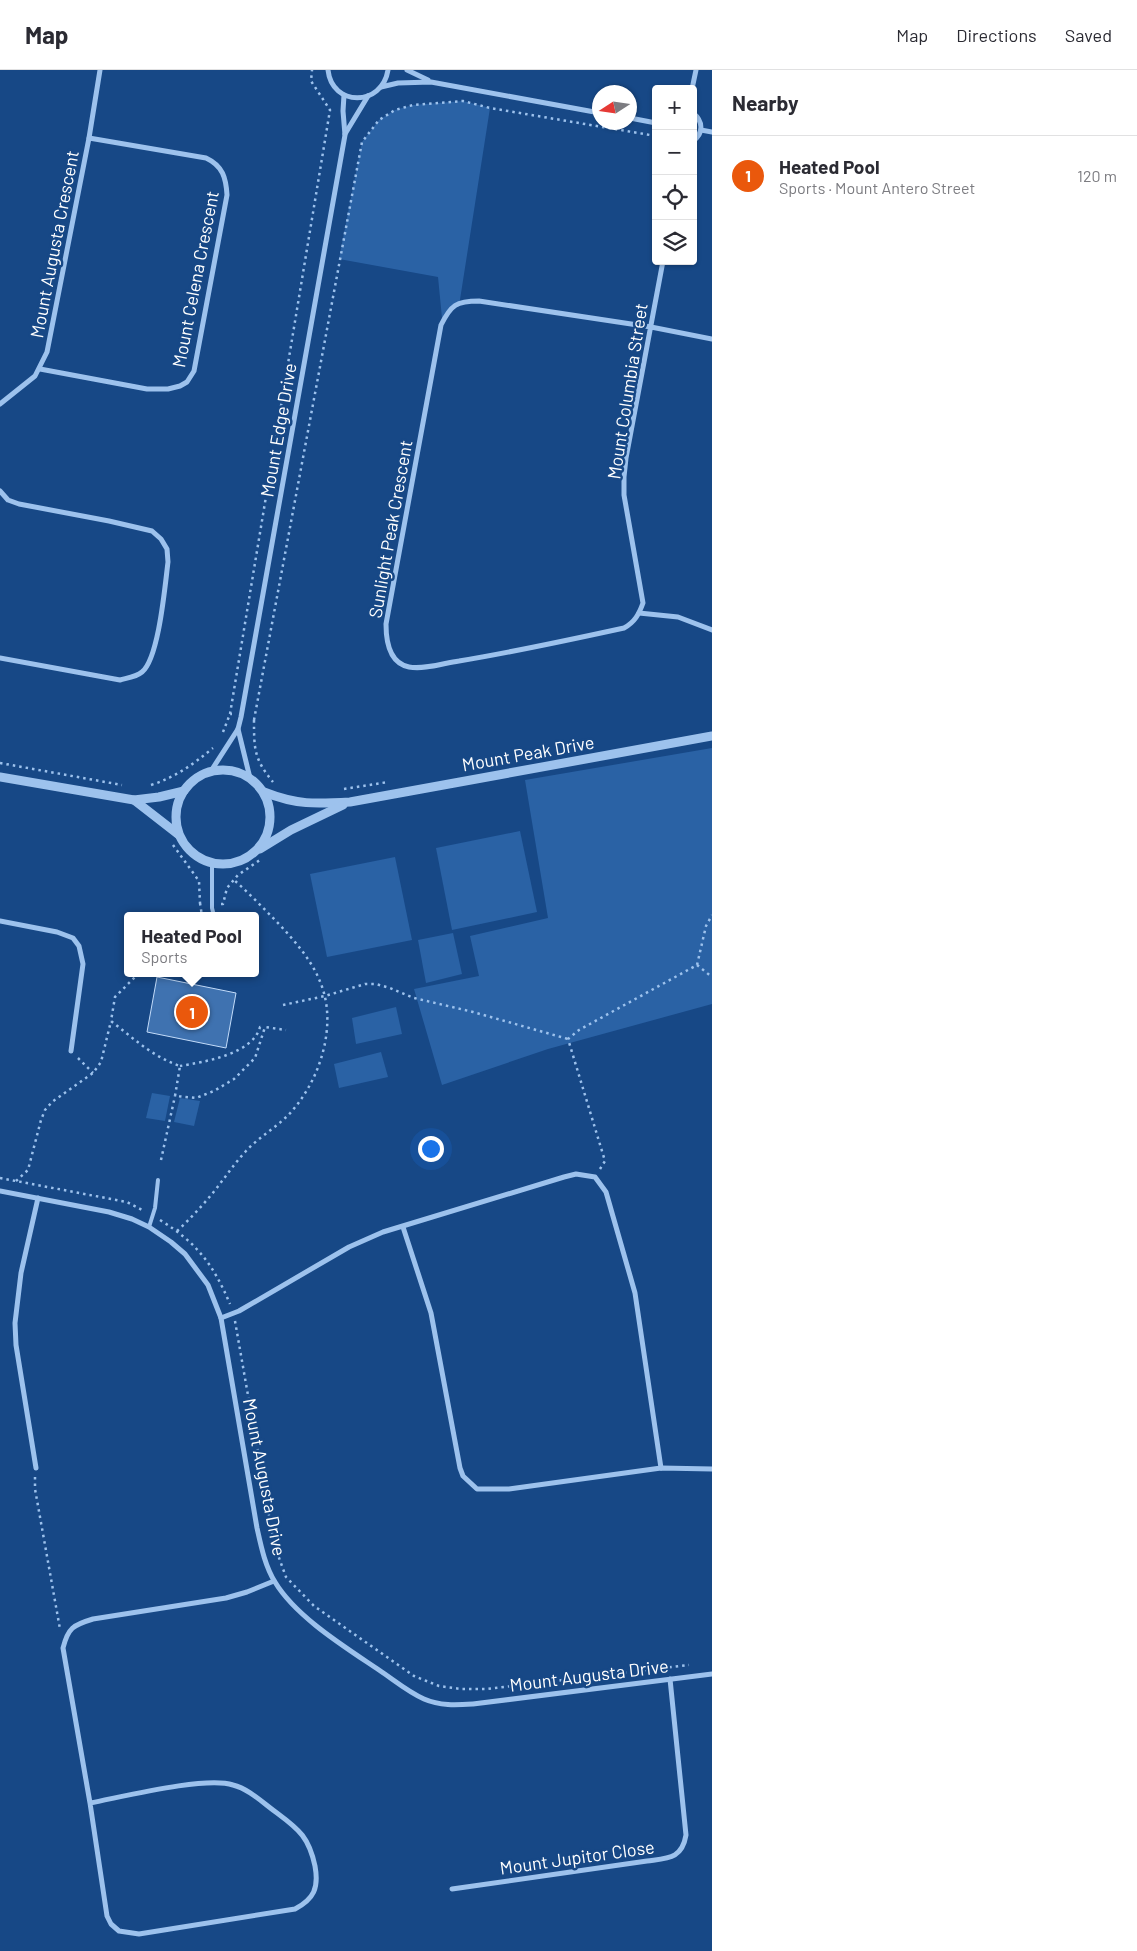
<!DOCTYPE html>
<html lang="en">
<head>
<meta charset="utf-8">
<style>
	:root { --surface:#fff; --page:#f7f7f7; --text:#2b2b33; --muted:#7c7c81; --line:#e1e1e2; --accent:#ea580c }
	body { margin:0; font-family:Barlow,sans-serif; background:var(--page); color:var(--text) }
	.controls { position:absolute; right:15px; top:15px; display:grid; overflow:hidden; border-radius:5px; box-shadow:0 1px 4px #0004 }
	.controls button { width:45px; height:45px; display:grid; place-items:center; padding:0; border:0; border-bottom:1px solid var(--line); background:var(--surface); color:var(--text); font:25px sans-serif }
	.compass { position:absolute; left:592px; top:15px; width:45px; height:45px; border-radius:50%; background:var(--surface); box-shadow:0 1px 4px #0004; rotate:258deg }
	.you { position:absolute; left:430px; top:1078px; width:18px; height:18px; margin:-12px; border:4px solid #fff; border-radius:50%; background:#1a73e8; box-shadow:0 0 0 8px #1a73e833 }
	.badge { display:grid; place-items:center; width:32px; height:32px; border-radius:50%; background:var(--accent); color:#fff; font-size:16px; font-weight:700 }
	.pin { position:absolute; translate:-50% -50%; border:2px solid #fff; box-shadow:0 1px 5px #0006 }
	.popup { position:absolute; left:124px; top:842px; width:135px; height:65px; box-sizing:border-box; display:grid; place-content:center; border-radius:5px; background:var(--surface); filter:drop-shadow(0 1px 4px #0005); font-size:16px; white-space:nowrap; color:var(--muted) }
	.popup b { font-size:19px; color:var(--text) }
	.popup::after { content:''; position:absolute; left:50%; top:100%; margin-left:-10px; border:10px solid transparent; border-top-color:var(--surface) }
	.list { margin:0; padding:0; list-style:none }
	h2 { display:flex; justify-content:space-between; align-items:center; height:65px; margin:0; padding:0 20px; font-size:21px }
	h2 small { font-size:16px; font-weight:400; color:var(--muted) }
	.list li { display:grid; grid-template-columns:32px 1fr auto; gap:15px; align-items:center; box-sizing:border-box; height:80px; padding:0 20px; border-top:1px solid var(--line) }
	.list b { display:block; font-size:19px; white-space:nowrap }
	.list p { margin:0; font-size:16px; white-space:nowrap; color:var(--muted) }
	.list em { font-size:16px; font-style:normal; color:var(--muted) }
	.icon { flex:none; width:28px; height:28px; fill:none; stroke:currentColor; stroke-width:2; stroke-linecap:round; stroke-linejoin:round }
	.map { position:relative; flex:none; width:712px; height:1881px; overflow:hidden }
	header { display:flex; align-items:center; gap:30px; box-sizing:border-box; height:70px; padding:0 25px; background:var(--surface); border-bottom:1px solid var(--line) }
	header strong { font-size:24px }
	nav { display:flex; gap:28px; margin-inline-start:auto; font-size:18px }
	main { display:flex }
	aside { flex:1; background:var(--surface) }
	.map>svg:first-child { display:block }
	.green { fill:#2a62a5 }
	.building { fill:#3f72b0; stroke:#c3dcfa }
	.lines { fill:none; stroke-linecap:round; stroke-linejoin:round }
	.path { stroke:#9dc2ed; stroke-width:2.5; stroke-dasharray:2.5 4; stroke-linecap:butt }
	.service { stroke:#9dc2ed; stroke-width:4 }
	.minor { stroke:#9dc2ed; stroke-width:5 }
	.tertiary { stroke:#9dc2ed; stroke-width:9 }
	.labels { text-anchor:middle; dominant-baseline:central; stroke-width:5; stroke-linejoin:round; paint-order:stroke }
	.street-label { font-size:18px; fill:#fff; stroke:#174886 }
</style>
</head>
<body>
<header>
<strong>Map</strong>
<nav><a>Map</a><a>Directions</a><a>Saved</a></nav>
</header>
<main>
<div class="map">
<svg width="712" height="1881" viewBox="0 0 712 1881">
	<rect width="100%" height="100%" fill="#174886"/>
	<g class="green">
		<path d="M463,31L490,38L459,236L442,248L438,207L339,189L362,72L379,50L395,40L413,35Z"/>
		<path d="M712,678V934L548,979L442,1015L414,919L479,906L470,866L548,848L525,710Z"/>
		<path d="M520,761L537,842L452,860L436,778Z"/>
		<path d="M395,787L412,870L327,887L310,804Z"/>
		<path d="M453,863L462,904L426,913L418,870Z"/>
		<path d="M396,937L402,964L356,974L352,948Z"/>
		<path d="M381,982L388,1007L339,1018L334,994Z"/>
		<path d="M152,1023L170,1026L165,1051L146,1048Z"/>
		<path d="M180,1028L200,1031L194,1056L174,1052Z"/>
	</g>
	<path class="building" d="M157,907L236,923L226,978L147,962Z"/>
	<g class="lines">
		<g class="path">
			<path d="M230,644L330,40L311,11L312,0"/>
			<path d="M254,650L362,72L379,50L395,40L413,35L463,31L490,38L656,66"/>
			<path d="M254,650C254,679 254,689 273,712"/>
			<path d="M223,662L230,644H232"/>
			<path d="M0,693L122,715"/>
			<path d="M151,715C176,707 192,695 213,678"/>
			<path d="M344,719L388,712"/>
			<path d="M173,775L199,811L200,833H203"/>
			<path d="M200,833L202,846"/>
			<path d="M221,834H223L227,818L238,805L260,790"/>
			<path d="M697,895L712,907"/>
			<path d="M139,903L115,927L111,951C133,968 153,987 180,996L175,1026L196,1028L214,1021L234,1009L255,988L265,957L286,960"/>
			<path d="M283,935L325,926L365,914H376L390,918L414,928L473,942L568,969"/>
			<path d="M78,988L93,1003"/>
			<path d="M180,996C204,992 253,984 260,957H264"/>
			<path d="M161,1090L175,1026"/>
			<path d="M600,1099L605,1091L568,969L579,960L697,895L706,856L712,845"/>
			<path d="M0,1108L127,1132L144,1141"/>
			<path d="M16,1111L28,1100L41,1050L45,1040L52,1032L93,1003L101,992L111,951"/>
			<path d="M160,1150C197,1173 213,1194 230,1234"/>
			<path d="M177,1161C191,1148 204,1134 216,1119C226,1106 235,1093 246,1081C260,1066 279,1056 292,1041C309,1021 320,998 325,973C335,920 312,889 277,852C263,838 249,823 234,810"/>
			<path d="M235,1251L274,1474L286,1507L314,1536L414,1606L439,1616L461,1619H487L689,1595"/>
			<path d="M35,1407V1419L60,1559"/>
		</g>
		<g class="service">
			<path d="M212,793V838L214,846"/>
			<path d="M149,1157L155,1138L158,1110"/>
		</g>
		<g class="minor">
			<path d="M328,0C332,37 382,37 388,0"/>
			<path d="M407,0L428,10"/>
			<path d="M381,17L398,13L431,12L600,43"/>
			<path d="M692,19L696,0"/>
			<path d="M693,43C703,51 704,63 693,71"/>
			<path d="M630,48L656,53"/>
			<path d="M701,60L712,62"/>
			<path d="M345,64L368,26"/>
			<path d="M663,191L626,388L624,407V425L643,533C639,544 635,552 624,558C569,570 514,582 459,591C444,593 424,600 409,597C389,593 386,570 386,554L441,255C451,235 456,231 479,231L651,257L712,269"/>
			<path d="M40,299L147,319H168L180,316L187,312L194,301L227,125C226,108 223,96 206,88L89,68"/>
			<path d="M0,334L35,306L47,282L89,68L100,0"/>
			<path d="M0,421L8,430L19,434L109,451L152,461L161,469L167,479L168,492C165,515 159,588 142,602C136,607 127,608 120,610L0,588"/>
			<path d="M639,543L678,547L712,560"/>
			<path d="M238,659L250,708"/>
			<path d="M211,701L238,659L241,647L345,65L343,41L344,25"/>
			<path d="M0,851L57,862L73,868L79,876L83,894L71,981"/>
			<path d="M0,1121L109,1142L132,1149L149,1157L171,1172L185,1184L208,1215L221,1248L257,1458C261,1476 265,1496 275,1512C296,1547 345,1577 379,1600C394,1610 408,1622 424,1629C440,1636 456,1635 473,1634L712,1604"/>
			<path d="M403,1157L431,1243L460,1398L463,1406L477,1419H509L661,1398L712,1399"/>
			<path d="M221,1248L239,1241L349,1177L383,1162L564,1107L576,1104L595,1107L606,1122L635,1223L661,1398"/>
			<path d="M36,1398L16,1275L15,1253L21,1203L38,1128"/>
			<path d="M90,1733C122,1727 205,1706 233,1715C249,1719 263,1733 277,1743C300,1760 309,1768 315,1796C319,1818 314,1829 295,1839L139,1864L119,1861L111,1854L107,1846L90,1733L63,1578C68,1558 73,1555 93,1549L226,1528L247,1522L274,1511"/>
			<path d="M452,1819L647,1791C668,1788 682,1789 686,1765L670,1609"/>
		</g>
		<g class="tertiary">
			<circle cx="223" cy="747" r="47"/>
			<path d="M0,707L134,730L159,727L184,721"/>
			<path d="M264,722C297,735 315,734 350,732L712,666"/>
			<path d="M134,730L179,765"/>
			<path d="M260,779L291,760L343,735"/>
		</g>
	</g>
	<g class="labels">
		<g class="street-label">
			<text transform="translate(54 174) rotate(-79)">Mount Augusta Crescent</text>
			<text transform="translate(195 209) rotate(-79)">Mount Celena Crescent</text>
			<text transform="translate(627 321) rotate(-81)">Mount Columbia Street</text>
			<text transform="translate(278 360) rotate(-80)">Mount Edge Drive</text>
			<text transform="translate(390 459) rotate(-80)">Sunlight Peak Crescent</text>
			<text transform="translate(528 683) rotate(-10)">Mount Peak Drive</text>
			<text transform="translate(265 1407) rotate(79)">Mount Augusta Drive</text>
			<text transform="translate(589 1605) rotate(-7)">Mount Augusta Drive</text>
			<text transform="translate(577 1787) rotate(-8)">Mount Jupitor Close</text>
		</g>
	</g>
</svg>
<div class="controls">
<button>+</button>
<button>−</button>
<button><svg class="icon" aria-label="locate" viewBox="0 0 24 24"><circle cx="12" cy="12" r="6"/><path d="M12 2v4M12 18v4M2 12h4M18 12h4"/></svg></button>
<button><svg class="icon" aria-label="layers" viewBox="0 0 24 24"><path d="M12 4l9 5-9 5-9-5zM3 14l9 5 9-5"/></svg></button>
</div>
<svg class="compass" viewBox="-18 -18 36 36"><path d="M0-13l5 13h-10z" fill="#e53935"/><path d="M0 13l5-13h-10z" fill="#7c7c81"/></svg>
<div class="you"></div>
<div class="pin badge" style="left:192px;top:942px">1</div>
<div class="popup"><b>Heated Pool</b>Sports</div>
</div>
<aside>
<h2>Nearby<small></small></h2>
<ul class="list">
<li><span class="badge">1</span><div><b>Heated Pool</b><p>Sports · Mount Antero Street</p></div><em>120 m</em></li>
</ul>
</aside>
</main>
</body>
</html>
